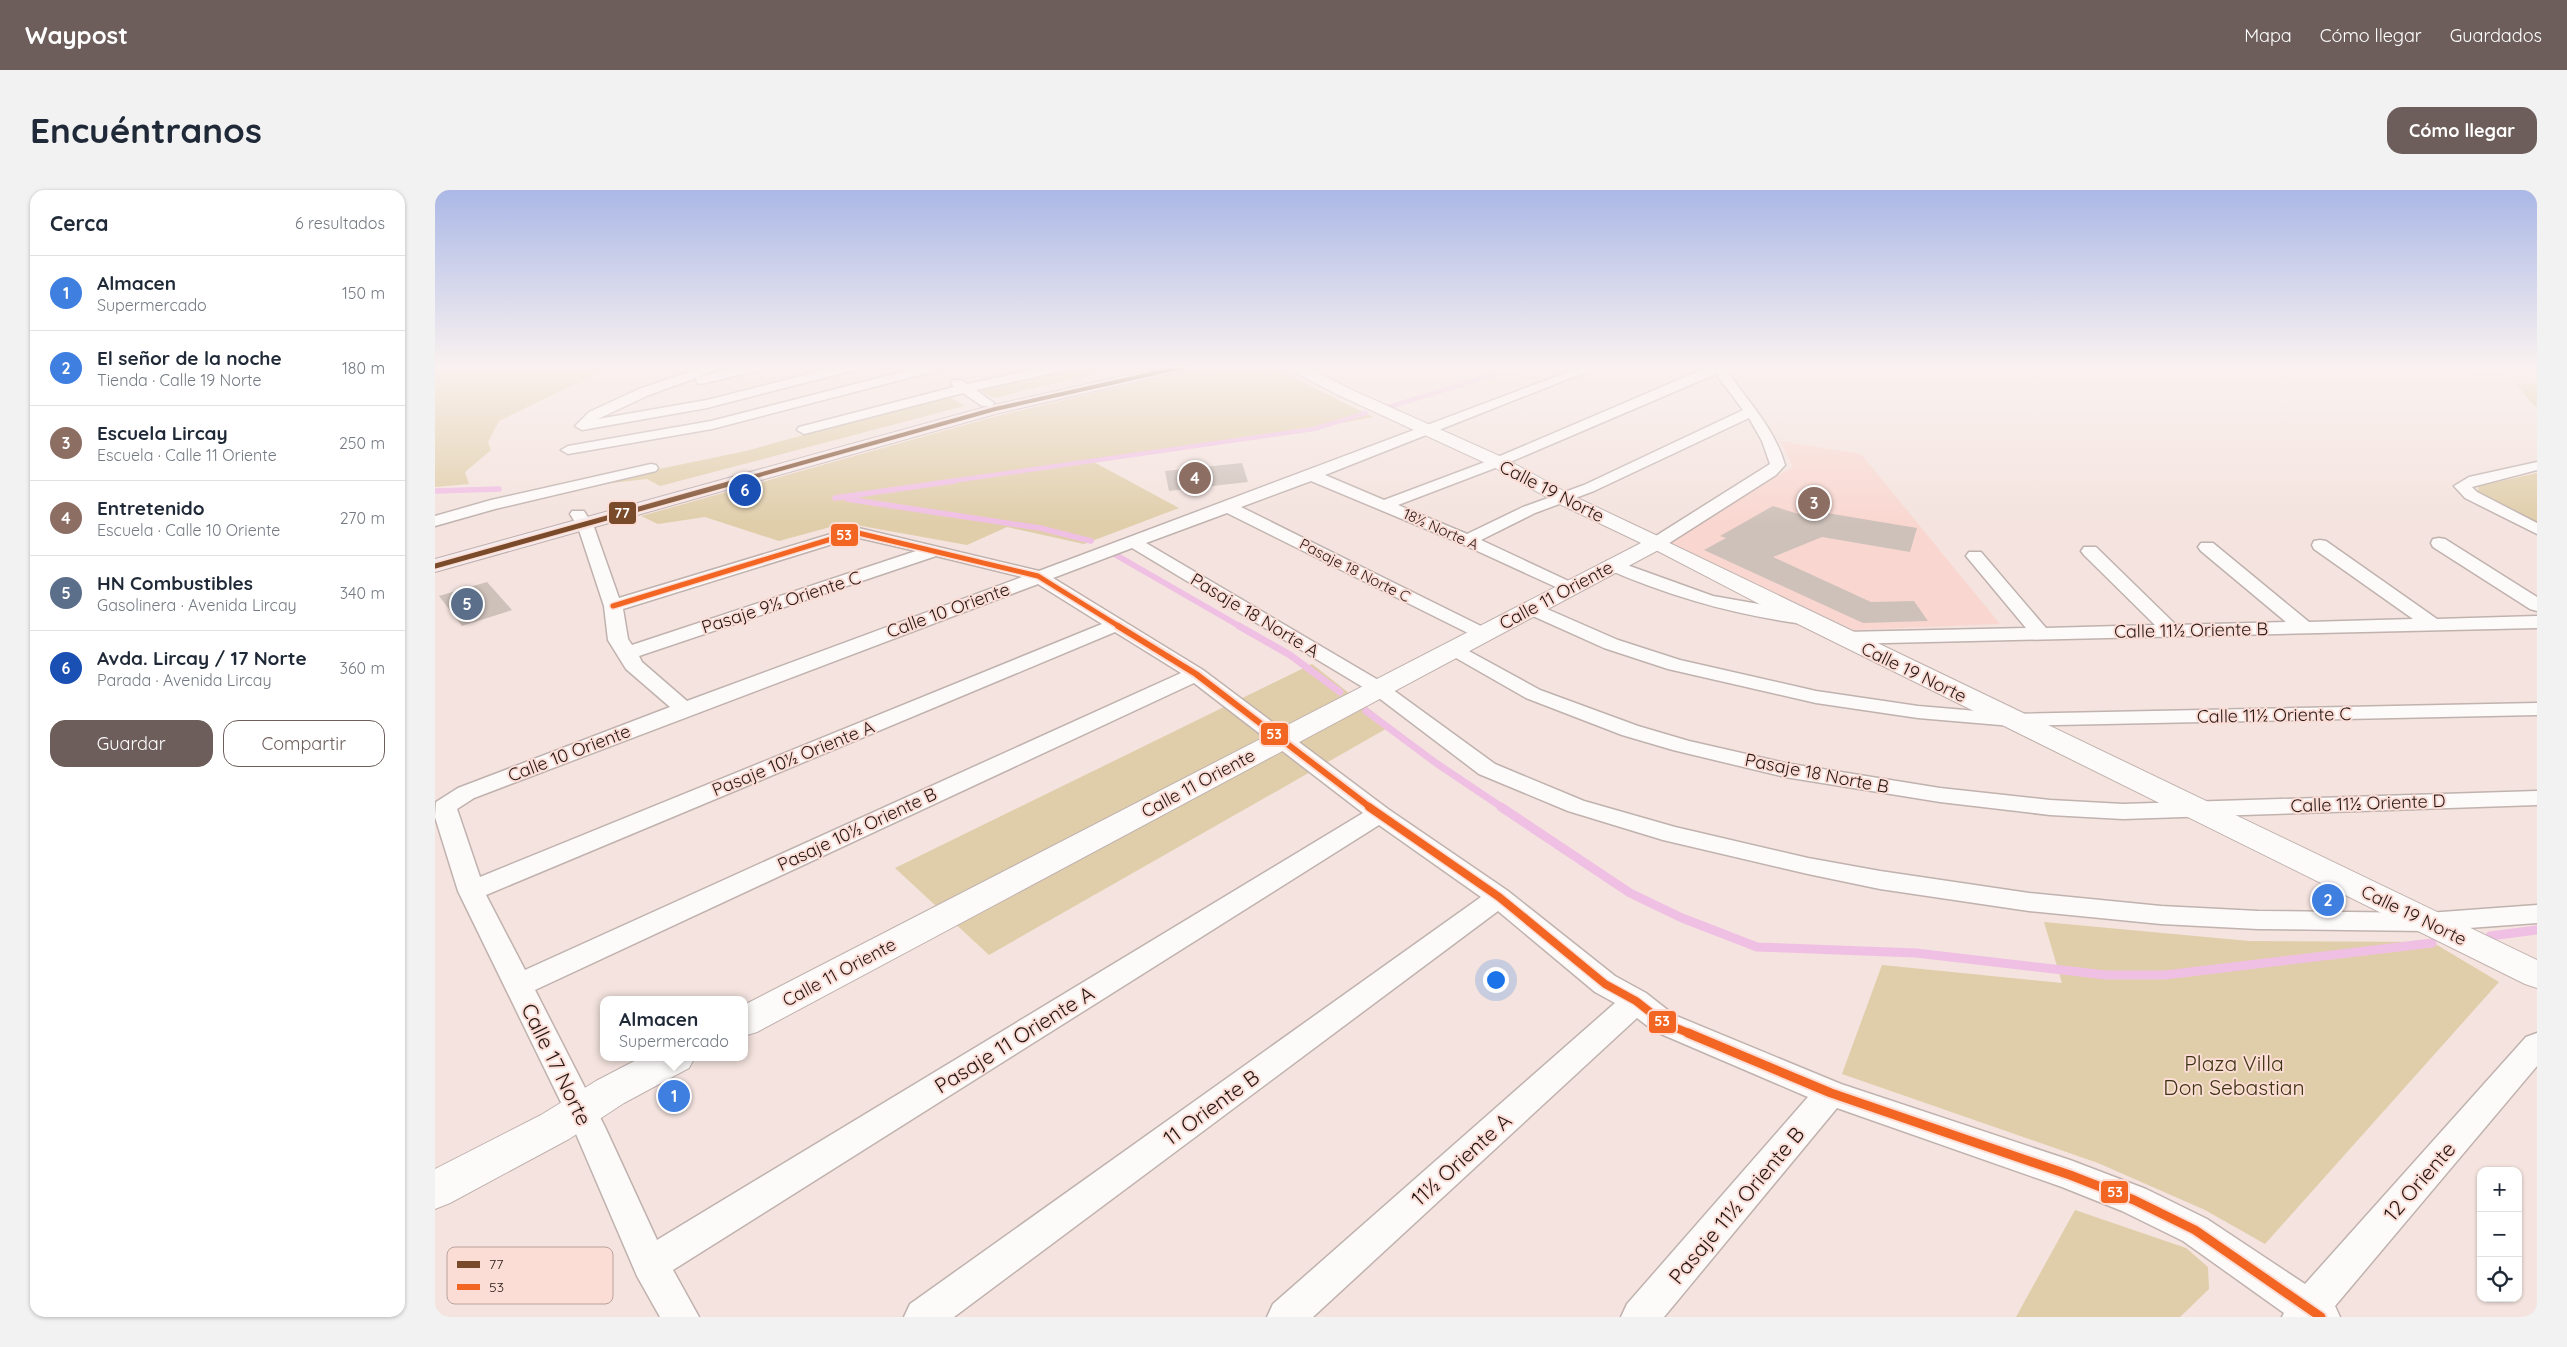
<!DOCTYPE html>
<html lang="es">
<head>
<meta charset="utf-8">
<style>
	:root { --surface:#fff; --page:#f2f2f3; --text:#1f2937; --muted:#747a83; --line:#e0e1e3; --accent:#6d5e5b }
	body { margin:0; font-family:Quicksand,sans-serif; background:var(--page); color:var(--text) }
	.controls { position:absolute; right:15px; bottom:15px; display:grid; overflow:hidden; border-radius:10px; box-shadow:0 1px 4px #0004 }
	.controls button { width:45px; height:45px; display:grid; place-items:center; padding:0; border:0; border-bottom:1px solid var(--line); background:var(--surface); color:var(--text); font:25px sans-serif }
	.you { position:absolute; left:1060px; top:789px; width:18px; height:18px; margin:-12px; border:4px solid #fff; border-radius:50%; background:#1a73e8; box-shadow:0 0 0 8px #1a73e833 }
	.badge { display:grid; place-items:center; width:32px; height:32px; border-radius:50%; background:var(--accent); color:#fff; font-size:16px; font-weight:700 }
	.pin { position:absolute; translate:-50% -50%; border:2px solid #fff; box-shadow:0 1px 5px #0006 }
	.popup { position:absolute; left:165px; top:806px; width:148px; height:65px; box-sizing:border-box; display:grid; place-content:center; border-radius:10px; background:var(--surface); filter:drop-shadow(0 1px 4px #0005); font-size:16px; white-space:nowrap; color:var(--muted) }
	.popup b { font-size:19px; color:var(--text) }
	.popup::after { content:''; position:absolute; left:50%; top:100%; margin-left:-10px; border:10px solid transparent; border-top-color:var(--surface) }
	.list { margin:0; padding:0; list-style:none }
	h2 { display:flex; justify-content:space-between; align-items:center; height:65px; margin:0; padding:0 20px; font-size:21px }
	h2 small { font-size:16px; font-weight:400; color:var(--muted) }
	.list li { display:grid; grid-template-columns:32px 1fr auto; gap:15px; align-items:center; box-sizing:border-box; height:75px; padding:0 20px; border-top:1px solid var(--line) }
	.list b { display:block; font-size:19px; white-space:nowrap }
	.list p { margin:0; font-size:16px; white-space:nowrap; color:var(--muted) }
	.list em { font-size:16px; font-style:normal; color:var(--muted) }
	.actions { display:flex; gap:10px; padding:15px 20px }
	.actions a { flex:1; padding:11px 0; border:1px solid var(--accent); border-radius:15px; text-align:center; font-size:18px; color:var(--accent) }
	.actions .main { background:var(--accent); color:#fff }
	.icon { flex:none; width:28px; height:28px; fill:none; stroke:currentColor; stroke-width:2; stroke-linecap:round; stroke-linejoin:round }
	.map { position:relative; flex:none; width:2102px; height:1127px; overflow:hidden; border-radius:15px }
	header { display:flex; align-items:center; gap:30px; box-sizing:border-box; height:70px; padding:0 25px; background:var(--accent); color:#fff }
	header strong { font-size:24px }
	nav { display:flex; gap:28px; margin-inline-start:auto; font-size:18px }
	.intro { display:flex; align-items:center; justify-content:space-between; box-sizing:border-box; height:120px; padding:0 30px }
	h1 { margin:0; font-size:35px }
	.button { padding:12px 22px; border-radius:15px; background:var(--accent); color:#fff; font-size:18px; font-weight:700 }
	main { display:flex; gap:30px; padding:0 30px }
	aside { flex:1; background:var(--surface); border-radius:15px; box-shadow:0 1px 4px #0004 }
	.map>svg:first-child { display:block }
	.built { fill:#f9d7d0 }
	.green { fill:#e0ceaa }
	.lines { fill:none; stroke-linecap:round; stroke-linejoin:round }
	.stream-far3 { stroke:#f0bfe4; stroke-width:4.5 }
	.stream-far2 { stroke:#f0bfe4; stroke-width:5.5 }
	.stream-far1 { stroke:#f0bfe4; stroke-width:7 }
	.stream { stroke:#f0bfe4; stroke-width:9 }
	.building { fill:#cec1ba }
	.minor-casing { stroke:#c0b2ae; stroke-width:3 }
	.tertiary-casing { stroke:#c0b2ae; stroke-width:2 }
	.secondary-casing { stroke:#c0b2ae; stroke-width:2 }
	.primary-casing { stroke:#c0adae; stroke-width:2 }
	.minor { fill:#fdfbfa; fill-rule:evenodd }
	.tertiary { fill:#fdfbfa; fill-rule:evenodd }
	.secondary { fill:#fdfbfa; fill-rule:evenodd }
	.primary { fill:#f5eced; fill-rule:evenodd }
	.bus-1-far1-casing { stroke:#fcddd6; stroke-width:6 }
	.bus-1-casing { stroke:#fcddd6; stroke-width:8 }
	.bus-2-far3-casing { stroke:#fcddd6; stroke-width:8 }
	.bus-2-far2-casing { stroke:#fcddd6; stroke-width:10 }
	.bus-2-far1-casing { stroke:#fcddd6; stroke-width:11 }
	.bus-2-casing { stroke:#fcddd6; stroke-width:13 }
	.bus-1-far1 { stroke:#7a4b2a; stroke-width:4 }
	.bus-1 { stroke:#7a4b2a; stroke-width:5 }
	.bus-2-far3 { stroke:#f26522; stroke-width:5 }
	.bus-2-far2 { stroke:#f26522; stroke-width:6 }
	.bus-2-far1 { stroke:#f26522; stroke-width:8 }
	.bus-2 { stroke:#f26522; stroke-width:9 }
	.labels { text-anchor:middle; dominant-baseline:central; stroke-width:4; stroke-linejoin:round; paint-order:stroke }
	.far-street-label { font-size:15px; fill:#241714; stroke:#fcddd6 }
	.street-label { font-size:18px; fill:#241714; stroke:#fcddd6 }
	.near-street-label { font-size:21px; fill:#241714; stroke:#fcddd6 }
	.near-park-label { font-size:21px; fill:#3d3411; stroke:#fcddd6 }
	.key { fill:#fcddd6; stroke:#bba29c; stroke-width:1 }
	.key-label { font-size:14px; fill:#241714 }
	.line-badge { stroke:#fcddd6; stroke-width:2 }
	.badge-label { font-size:14px; text-anchor:middle; font-weight:bold; fill:#fff }
</style>
</head>
<body>
<header>
<strong>Waypost</strong>
<nav><a>Mapa</a><a>Cómo llegar</a><a>Guardados</a></nav>
</header>
<div class="intro"><h1>Encuéntranos</h1><a class="button">Cómo llegar</a></div>
<main>
<aside>
<h2>Cerca<small>6 resultados</small></h2>
<ul class="list">
<li><span class="badge" style="background:#3f7fe0">1</span><div><b>Almacen</b><p>Supermercado</p></div><em>150 m</em></li>
<li><span class="badge" style="background:#3f7fe0">2</span><div><b>El señor de la noche</b><p>Tienda · Calle 19 Norte</p></div><em>180 m</em></li>
<li><span class="badge" style="background:#8d6e63">3</span><div><b>Escuela Lircay</b><p>Escuela · Calle 11 Oriente</p></div><em>250 m</em></li>
<li><span class="badge" style="background:#8d6e63">4</span><div><b>Entretenido</b><p>Escuela · Calle 10 Oriente</p></div><em>270 m</em></li>
<li><span class="badge" style="background:#5c6f8a">5</span><div><b>HN Combustibles</b><p>Gasolinera · Avenida Lircay</p></div><em>340 m</em></li>
<li><span class="badge" style="background:#1a4fb4">6</span><div><b>Avda. Lircay / 17 Norte</b><p>Parada · Avenida Lircay</p></div><em>360 m</em></li>
</ul>
<div class="actions"><a class="main">Guardar</a><a>Compartir</a></div>
</aside>
<div class="map">
<svg width="2102" height="1127" viewBox="0 0 2102 1127">
	<rect width="100%" height="100%" fill="#f4e3de"/>
	<g class="built">
		<path d="M2026,176H2102V184L2058,180Z"/>
		<path d="M1345,251L1426,264L1565,434L1418,440L1228,349L1358,277Z"/>
	</g>
	<g class="green">
		<path d="M0,176H177L64,231L53,252L56,260L30,282L34,294L0,297Z"/>
		<path d="M646,176H687L559,208L541,200Z"/>
		<path d="M779,178H825L855,186L938,227L841,246L655,270L744,318L649,354L572,337L532,355L410,333L344,351L270,327L223,334L206,326L558,227L736,185Z"/>
		<path d="M2079,192L2102,195V217L2099,216Z"/>
		<path d="M513,205L529,216L225,296L212,289L168,294L166,291L311,261Z"/>
		<path d="M2102,283V335L2042,303L2044,296Z"/>
		<path d="M877,474L956,536L554,765L460,678Z"/>
		<path d="M1609,732L1814,751L1997,752L2064,792L1830,1054L1770,1020L1663,973L1407,884L1447,775L1627,793Z"/>
		<path d="M1640,1020L1751,1058L1773,1077L1774,1099L1745,1127H1581Z"/>
	</g>
	<g class="lines">
		<g class="stream-far3">
			<path d="M2026,176L2102,183"/>
			<path d="M954,217L1086,176"/>
			<path d="M510,292L879,239L931,223"/>
		</g>
		<g class="stream-far2">
			<path d="M0,301L64,299"/>
			<path d="M400,308L519,291"/>
			<path d="M412,309L605,338L656,351"/>
			<path d="M674,361L806,437"/>
		</g>
		<g class="stream-far1">
			<path d="M804,436L855,465L905,502"/>
			<path d="M931,521L1001,573L1068,618"/>
		</g>
		<g class="stream">
			<path d="M1066,617L1195,703L1247,728L1322,757L1481,763L1671,785H1730L1997,753"/>
			<path d="M2055,746L2102,740"/>
		</g>
	</g>
	<g class="building">
		<path d="M807,273L813,292L734,301L730,281Z"/>
		<path d="M1338,316L1382,330L1386,322L1482,338L1475,362L1387,347L1338,367L1436,412L1479,411L1493,431L1428,433L1269,360L1291,348L1285,346Z"/>
		<path d="M52,392L77,420L27,436L4,406Z"/>
	</g>
	<g class="lines">
		<g class="minor-casing">
			<g id="minor">
				<path d="M271,176H288L263,187L311,176H332L330,179L266,194L262,193L261,188L214,205L163,229L272,210L405,176H425L423,179L272,218L147,240L140,236L154,222L204,199Z"/>
				<path d="M490,176H510L508,179L277,239L133,264L126,260L133,256L276,231Z"/>
				<path d="M616,176H638L632,180L541,200L559,213L557,216H547L528,203L369,244L362,240L364,237L519,197L516,193L518,190H526L532,194Z"/>
				<path d="M1149,176H1166L890,285L949,310L1058,269L1276,176H1289C1310,209 1339,236 1350,275L1341,285L1228,357H1216L1214,353L1216,349L1335,274L1327,251L1314,228L1159,301L1100,323L1046,350L1140,394L1143,398L1140,402L1134,403L1027,354L876,291L806,317L1054,440L1057,444L1054,448L1047,450L792,323L711,353L950,494L1060,574L1149,611L1240,637L1373,668L1445,681L1594,703L1726,716L1823,721L1993,723L2102,715V733L1993,741L1823,739L1726,734L1594,721L1445,699L1373,684L1228,650L1133,621L1044,584L936,502L697,358L618,388L768,480L953,619L1073,701L1180,786L1211,803L1239,825L1406,894L1635,970L1711,999L1772,1029L1870,1094L2091,847L2102,843V876L1900,1116L1905,1127H1847L1849,1123L1748,1051L1687,1021L1627,997L1402,918L1229,1127H1186L1192,1114L1373,907L1219,841L1202,828L878,1127H832L838,1114L1180,813L1160,802L1063,721L519,1127H469L475,1114L1046,707L944,635L238,1080L264,1127H225L202,1086L138,937L23,701L0,627L1,612L23,598L235,517L191,479L173,450L169,416L143,337L135,324L137,321H149L159,337L184,408L419,337L604,381ZM1281,184L1308,220L1149,295L1088,317L1032,344L963,315L1068,275ZM420,347L481,361L197,455L193,449L188,419ZM501,366L587,387L252,511L207,472L204,466ZM603,394L667,434L45,687L22,619L39,608ZM680,442L746,483L90,780L51,705ZM759,493L928,623L222,1050L170,937L100,800Z"/>
				<path d="M2102,272V280L2037,297L2042,302L2102,333V344L2030,308L2019,296L2034,287Z"/>
				<path d="M216,274L221,275L223,278L221,281L60,319L0,336V326L56,310Z"/>
				<path d="M2004,348L2010,349L2102,407V421L2095,419L1998,357L1996,353L1998,349Z"/>
				<path d="M1885,350L1891,351L2002,429L2102,426V438L1409,454L1402,452L1399,448L1402,444L1409,442L1591,438L1531,366L1534,362H1546L1611,438L1720,435L1649,365L1646,361L1649,357H1661L1741,435L1851,432L1766,361L1763,357L1766,353H1778L1874,432L1978,429L1879,359L1877,355L1879,351Z"/>
				<path d="M1178,370L1278,406L1369,422L1376,424L1378,428L1376,432L1369,434C1300,425 1236,407 1172,379L1169,375L1172,371Z"/>
				<path d="M1096,412L1183,450L1245,470L1381,501L1483,516L1577,524L2102,513V525L1577,536L1483,528L1381,513L1233,479L1169,458L1089,422L1087,418L1089,414Z"/>
				<path d="M1021,454L1105,500L1203,536L1254,551L1350,573L1505,598L1615,610L1688,614L2102,601V615L1688,629L1615,625L1505,612L1350,587L1238,560L1187,545L1091,508L1014,464L1011,460L1014,456Z"/>
			</g>
		</g>
		<g class="tertiary-casing">
			<path id="tertiary" d="M1222,347L2102,770V798L2090,794L1361,433L1215,357L1212,353L1215,349Z"/>
		</g>
		<g class="secondary-casing">
			<g id="secondary">
				<path d="M852,176H870L915,199L1069,268L1134,304L1229,349L1232,353L1229,357L322,842L309,846V815L1206,353L1120,312L1057,276L903,205L854,179Z"/>
				<path d="M207,867H260L254,878L189,913L134,949L15,1013L0,1019V979L106,925L161,891Z"/>
			</g>
		</g>
		<g class="primary-casing">
			<g id="primary">
				<path d="M733,176H759L752,180L564,223L0,382V369L554,216Z"/>
				<path d="M841,176H871L872,178L864,183L843,179Z"/>
			</g>
		</g>
		<use href="#minor" class="minor"/>
		<use href="#tertiary" class="tertiary"/>
		<use href="#secondary" class="secondary"/>
		<use href="#primary" class="primary"/>
		<g class="bus-1-far1-casing">
			<path id="bus-1-far1" d="M299,292L560,219L752,176"/>
		</g>
		<g class="bus-1-casing">
			<path id="bus-1" d="M0,376L304,291"/>
		</g>
		<g class="bus-2-far3-casing">
			<path id="bus-2-far3" d="M178,416L419,342L603,386L685,437"/>
		</g>
		<g class="bus-2-far2-casing">
			<path id="bus-2-far2" d="M683,436L761,484L936,618"/>
		</g>
		<g class="bus-2-far1-casing">
			<path id="bus-2-far1" d="M934,617L1064,707L1170,794L1201,811L1229,833L1256,844"/>
		</g>
		<g class="bus-2-casing">
			<path id="bus-2" d="M1253,843L1396,903L1635,985L1699,1010L1760,1040L1886,1127"/>
		</g>
		<use href="#bus-1-far1" class="bus-1-far1"/>
		<use href="#bus-1" class="bus-1"/>
		<use href="#bus-2-far3" class="bus-2-far3"/>
		<use href="#bus-2-far2" class="bus-2-far2"/>
		<use href="#bus-2-far1" class="bus-2-far1"/>
		<use href="#bus-2" class="bus-2"/>
	</g>
	<linearGradient id="sky" x2="0" y2="1"><stop stop-color="#abb8e6"/><stop offset="0.53" stop-color="#faf2f0"/><stop offset="1" stop-color="#faf2f0" stop-opacity="0"/></linearGradient>
	<rect width="2102" height="334" fill="url(#sky)"/>
	<g class="labels">
		<g class="far-street-label">
			<text transform="translate(1006 339) rotate(24)">18½ Norte A</text>
			<text transform="translate(920 380) rotate(27)">Pasaje 18 Norte C</text>
		</g>
		<g class="street-label">
			<text transform="translate(1117 301) rotate(27)">Calle 19 Norte</text>
			<text transform="translate(1121 405) rotate(-28)">Calle 11 Oriente</text>
			<text transform="translate(346 412) rotate(-18)">Pasaje 9½ Oriente C</text>
			<text transform="translate(513 420) rotate(-20)">Calle 10 Oriente</text>
			<text transform="translate(820 425) rotate(31)">Pasaje 18 Norte A</text>
			<text transform="translate(1756 440) rotate(-1)">Calle 11½ Oriente B</text>
			<text transform="translate(1479 482) rotate(26)">Calle 19 Norte</text>
			<text transform="translate(1839 525) rotate(-1)">Calle 11½ Oriente C</text>
			<text transform="translate(134 563) rotate(-21)">Calle 10 Oriente</text>
			<text transform="translate(358 568) rotate(-22)">Pasaje 10½ Oriente A</text>
			<text transform="translate(1382 583) rotate(11)">Pasaje 18 Norte B</text>
			<text transform="translate(763 593) rotate(-28)">Calle 11 Oriente</text>
			<text transform="translate(1933 613) rotate(-2)">Calle 11½ Oriente D</text>
			<text transform="translate(422 639) rotate(-25)">Pasaje 10½ Oriente B</text>
			<text transform="translate(1979 725) rotate(26)">Calle 19 Norte</text>
			<text transform="translate(404 782) rotate(-28)">Calle 11 Oriente</text>
		</g>
		<g class="near-street-label">
			<text transform="translate(579 849) rotate(-32)">Pasaje 11 Oriente A</text>
			<text transform="translate(122 874) rotate(64)">Calle 17 Norte</text>
			<text transform="translate(776 917) rotate(-36)">11 Oriente B</text>
			<text transform="translate(1026 969) rotate(-42)">11½ Oriente A</text>
			<text transform="translate(1984 991) rotate(-49)">12 Oriente</text>
			<text transform="translate(1301 1015) rotate(-50)">Pasaje 11½ Oriente B</text>
		</g>
		<g class="near-park-label">
			<text x="1799" y="873">Plaza Villa<tspan x="1799" dy="24">Don Sebastian</tspan></text>
		</g>
	</g>
	<rect x="12" y="1057" width="166" height="57" rx="8" class="key"/>
	<rect x="22" y="1071" width="23" height="7" fill="#7a4b2a"/>
	<rect x="22" y="1094" width="23" height="6" fill="#f26522"/>
	<g class="key-label">
		<text x="54" y="1079">77</text>
		<text x="54" y="1102">53</text>
	</g>
	<g class="line-badge">
		<rect x="173" y="311" width="29" height="24" rx="5" fill="#7a4b2a"/>
		<rect x="395" y="333" width="29" height="24" rx="5" fill="#f26522"/>
		<rect x="825" y="532" width="29" height="24" rx="5" fill="#f26522"/>
		<rect x="1213" y="820" width="29" height="24" rx="5" fill="#f26522"/>
		<rect x="1665" y="990" width="29" height="24" rx="5" fill="#f26522"/>
	</g>
	<g class="badge-label">
		<text x="187" y="328">77</text>
		<text x="409" y="350">53</text>
		<text x="839" y="549">53</text>
		<text x="1227" y="836">53</text>
		<text x="1680" y="1007">53</text>
	</g>
</svg>
<div class="controls">
<button>+</button>
<button>−</button>
<button><svg class="icon" aria-label="locate" viewBox="0 0 24 24"><circle cx="12" cy="12" r="6"/><path d="M12 2v4M12 18v4M2 12h4M18 12h4"/></svg></button>
</div>
<div class="you"></div>
<div class="pin badge" style="left:239px;top:906px;background:#3f7fe0">1</div>
<div class="popup"><b>Almacen</b>Supermercado</div>
<div class="pin badge" style="left:1893px;top:710px;background:#3f7fe0">2</div>
<div class="pin badge" style="left:1379px;top:313px;background:#8d6e63">3</div>
<div class="pin badge" style="left:760px;top:288px;background:#8d6e63">4</div>
<div class="pin badge" style="left:32px;top:414px;background:#5c6f8a">5</div>
<div class="pin badge" style="left:310px;top:300px;background:#1a4fb4">6</div>
</div>
</main>
</body>
</html>
